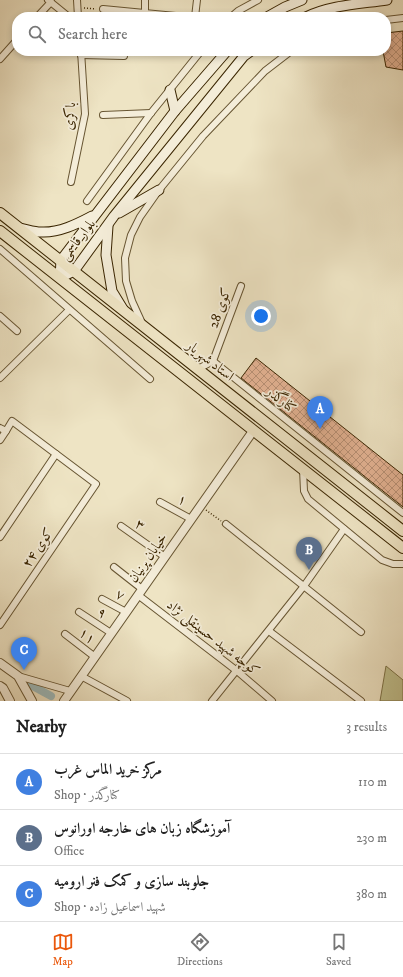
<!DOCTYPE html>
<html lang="en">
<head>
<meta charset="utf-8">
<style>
	:root { --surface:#fff; --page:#f2f2f2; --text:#222; --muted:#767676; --line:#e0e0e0; --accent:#ea580c }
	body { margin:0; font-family:"IM FELL DW Pica",Amiri,serif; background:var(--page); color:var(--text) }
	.you { position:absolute; left:261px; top:316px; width:14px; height:14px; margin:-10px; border:3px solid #fff; border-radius:50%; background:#1a73e8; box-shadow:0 0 0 6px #1a73e833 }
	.badge { display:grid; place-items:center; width:26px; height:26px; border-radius:50%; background:var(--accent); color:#fff; font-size:13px; font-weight:700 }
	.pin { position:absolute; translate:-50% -33px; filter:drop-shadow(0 1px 2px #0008) }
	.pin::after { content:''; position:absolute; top:21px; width:14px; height:12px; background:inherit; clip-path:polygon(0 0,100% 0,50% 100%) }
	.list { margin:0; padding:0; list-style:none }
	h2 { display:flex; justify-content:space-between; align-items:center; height:52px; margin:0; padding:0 16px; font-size:17px }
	h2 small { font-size:13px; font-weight:400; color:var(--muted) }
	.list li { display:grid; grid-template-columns:26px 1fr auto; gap:12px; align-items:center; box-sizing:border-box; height:56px; padding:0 16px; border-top:1px solid var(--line) }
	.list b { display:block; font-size:15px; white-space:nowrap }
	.list p { margin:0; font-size:13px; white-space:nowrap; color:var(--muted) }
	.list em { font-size:13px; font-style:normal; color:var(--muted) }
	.icon { flex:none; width:22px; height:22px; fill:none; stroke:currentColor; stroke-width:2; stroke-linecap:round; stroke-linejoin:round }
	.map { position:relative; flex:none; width:403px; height:701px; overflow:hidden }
	.search { position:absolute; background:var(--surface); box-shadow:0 2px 6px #0003; left:12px; right:12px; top:12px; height:44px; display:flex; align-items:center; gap:10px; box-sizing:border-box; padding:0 14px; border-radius:16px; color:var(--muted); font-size:15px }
	.sheet { height:220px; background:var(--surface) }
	nav { display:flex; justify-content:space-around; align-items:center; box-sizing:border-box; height:56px; border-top:1px solid var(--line); background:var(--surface); font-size:11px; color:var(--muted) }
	nav a { display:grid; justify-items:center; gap:2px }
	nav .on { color:var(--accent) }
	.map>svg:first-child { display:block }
	.green { fill:#c1c18f; stroke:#7e7348 }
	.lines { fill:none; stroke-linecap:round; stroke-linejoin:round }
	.canal { stroke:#9ebcbe; stroke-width:8 }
	.building { fill:url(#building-cross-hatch); stroke:#3a2501 }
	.minor-casing { stroke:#675532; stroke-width:8 }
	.tertiary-casing { stroke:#675532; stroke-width:10 }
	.secondary-casing { stroke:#3a2501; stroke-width:11 }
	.primary-casing { stroke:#3a2501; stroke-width:12 }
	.path { stroke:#3a2501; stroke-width:1.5; stroke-dasharray:1 2; stroke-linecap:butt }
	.minor { stroke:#f4edd9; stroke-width:6 }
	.tertiary { stroke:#f4edd9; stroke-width:8 }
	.secondary { stroke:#f4edd9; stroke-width:9 }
	.primary { stroke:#eee4c4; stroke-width:10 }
	.labels { text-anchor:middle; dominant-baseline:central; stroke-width:3.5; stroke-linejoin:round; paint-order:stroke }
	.street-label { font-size:14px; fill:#3a2501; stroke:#f4edd9 }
</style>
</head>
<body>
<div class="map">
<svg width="403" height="701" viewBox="0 0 403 701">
	<defs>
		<pattern id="building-cross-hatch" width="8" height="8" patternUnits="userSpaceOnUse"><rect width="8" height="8" fill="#e3b293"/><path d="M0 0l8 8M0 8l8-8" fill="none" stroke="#b99176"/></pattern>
	</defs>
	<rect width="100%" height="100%" fill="#eee4c4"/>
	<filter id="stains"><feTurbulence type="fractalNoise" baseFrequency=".005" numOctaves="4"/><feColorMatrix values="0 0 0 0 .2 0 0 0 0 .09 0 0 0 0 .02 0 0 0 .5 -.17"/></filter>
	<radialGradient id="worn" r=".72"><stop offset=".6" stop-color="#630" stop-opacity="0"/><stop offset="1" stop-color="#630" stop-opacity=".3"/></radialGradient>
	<path class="green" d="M386,666L403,680V701H380Z"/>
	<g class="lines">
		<path class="canal" d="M27,683L51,696"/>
	</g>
	<g class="building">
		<path d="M403,31V70L386,67L383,51H386V33Z"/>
		<path d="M256,358L403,475V507L241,378Z"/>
	</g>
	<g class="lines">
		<g class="minor-casing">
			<g id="minor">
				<path d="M48,0L69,17"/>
				<path d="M77,0L78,17"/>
				<path d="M103,9L186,17"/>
				<path d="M145,14V0"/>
				<path d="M37,17L51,2"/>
				<path d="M195,17L197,0"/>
				<path d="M231,17L238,11L258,0"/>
				<path d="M386,20L403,18"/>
				<path d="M81,55L124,56"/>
				<path d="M0,59L17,40"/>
				<path d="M103,115L151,113"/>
				<path d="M71,182L85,114L81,51"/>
				<path d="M87,201L151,113L201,51"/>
				<path d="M0,249L150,379"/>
				<path d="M0,316L17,331"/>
				<path d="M142,323L132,301L126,281L125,258L131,235L140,217L159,190L203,136L265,71L291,51"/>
				<path d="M213,361L241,286"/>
				<path d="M198,369L213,361L403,513"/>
				<path d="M0,378L69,310"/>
				<path d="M0,428L6,431L12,421L96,484L0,625"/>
				<path d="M0,440L6,431"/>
				<path d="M303,469L304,491L308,499L382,560L393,564H403"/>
				<path d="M160,502L191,519"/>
				<path d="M226,524L361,632"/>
				<path d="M121,526L165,557"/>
				<path d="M0,537L56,454"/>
				<path d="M114,567L142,589"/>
				<path d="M138,595L237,671L272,701"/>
				<path d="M102,599L126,612"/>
				<path d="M79,612L111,633"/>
				<path d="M269,631L361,701"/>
				<path d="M65,634L95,657"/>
				<path d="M18,676L70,691"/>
				<path d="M81,676L127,701"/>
				<path d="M212,701L304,586L344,529"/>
			</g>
		</g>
		<g class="tertiary-casing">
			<g id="tertiary">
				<path d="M0,663L18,676L32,701"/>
				<path d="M0,686L3,688L10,701"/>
				<path d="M64,701L253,431"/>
			</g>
		</g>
		<g class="secondary-casing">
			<g id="secondary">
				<path d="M267,17L285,7L302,0"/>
				<path d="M306,17C330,5 360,4 387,0"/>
				<path d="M227,51L175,111L61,260L60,278L74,271L114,216L244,56L251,51"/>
				<path d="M170,90L175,111"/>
				<path d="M119,213L159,190"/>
				<path d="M108,226L106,255L112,291L123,309"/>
				<path d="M19,228C26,229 34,232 41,232C59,233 77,224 92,216"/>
			</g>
		</g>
		<g class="primary-casing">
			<g id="primary">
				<path d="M0,213L403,531"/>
				<path d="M0,231L403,548"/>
			</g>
		</g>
		<g class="path">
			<path d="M84,8L96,9"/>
			<path d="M206,510L221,521"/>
		</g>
		<use href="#minor" class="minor"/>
		<use href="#tertiary" class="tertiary"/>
		<use href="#secondary" class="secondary"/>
		<use href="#primary" class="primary"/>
	</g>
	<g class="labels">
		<g class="street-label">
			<text transform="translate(70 116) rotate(-85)">باکری</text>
			<text transform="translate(78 240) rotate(-52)">بلوار قاسمی</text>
			<text transform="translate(220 308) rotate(-70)">کوی 28</text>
			<text transform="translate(210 361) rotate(38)">استاد شهریار</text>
			<text transform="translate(281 400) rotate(39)">کنارگذر</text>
			<text transform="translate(182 500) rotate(30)">۱</text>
			<text transform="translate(140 525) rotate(36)">۳</text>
			<text transform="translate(38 548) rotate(-56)">کوی ۲۴</text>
			<text transform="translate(148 558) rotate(-55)">خیابان پرنیان</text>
			<text transform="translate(120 595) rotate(30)">۷</text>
			<text transform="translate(102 613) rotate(34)">۹</text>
			<text transform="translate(87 636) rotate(38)">۱۱</text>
			<text transform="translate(213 638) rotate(38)">کوچه شهید حسینقلی نژاد</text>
		</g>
	</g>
	<rect width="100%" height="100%" filter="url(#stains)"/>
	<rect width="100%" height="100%" fill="url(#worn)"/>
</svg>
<div class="you"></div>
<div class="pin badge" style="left:320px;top:429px;background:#3f7fe0">A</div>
<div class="pin badge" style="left:309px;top:570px;background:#5c6f8a">B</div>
<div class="pin badge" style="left:24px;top:670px;background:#3f7fe0">C</div>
<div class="search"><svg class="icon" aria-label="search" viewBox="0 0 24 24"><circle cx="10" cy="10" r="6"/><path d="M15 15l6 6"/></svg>Search here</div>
</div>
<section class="sheet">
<h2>Nearby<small>3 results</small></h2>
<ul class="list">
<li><span class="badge" style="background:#3f7fe0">A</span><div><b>مرکز خرید الماس غرب</b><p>Shop · کنارگذر</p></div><em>110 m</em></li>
<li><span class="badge" style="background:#5c6f8a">B</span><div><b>آموزشگاه زبان های خارجه اورانوس</b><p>Office</p></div><em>230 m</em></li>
<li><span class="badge" style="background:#3f7fe0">C</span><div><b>جلوبند سازی و کمک فنر ارومیه</b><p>Shop · شهید اسماعیل زاده</p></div><em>380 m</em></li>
</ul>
</section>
<nav>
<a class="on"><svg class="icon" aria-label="map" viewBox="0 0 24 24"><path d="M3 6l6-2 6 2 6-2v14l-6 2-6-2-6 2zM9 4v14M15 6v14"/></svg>Map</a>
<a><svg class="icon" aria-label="directions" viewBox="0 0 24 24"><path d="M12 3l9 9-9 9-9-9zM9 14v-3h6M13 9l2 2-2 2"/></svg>Directions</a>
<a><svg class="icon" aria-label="saved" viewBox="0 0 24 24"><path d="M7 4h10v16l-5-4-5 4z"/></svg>Saved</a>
</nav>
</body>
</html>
